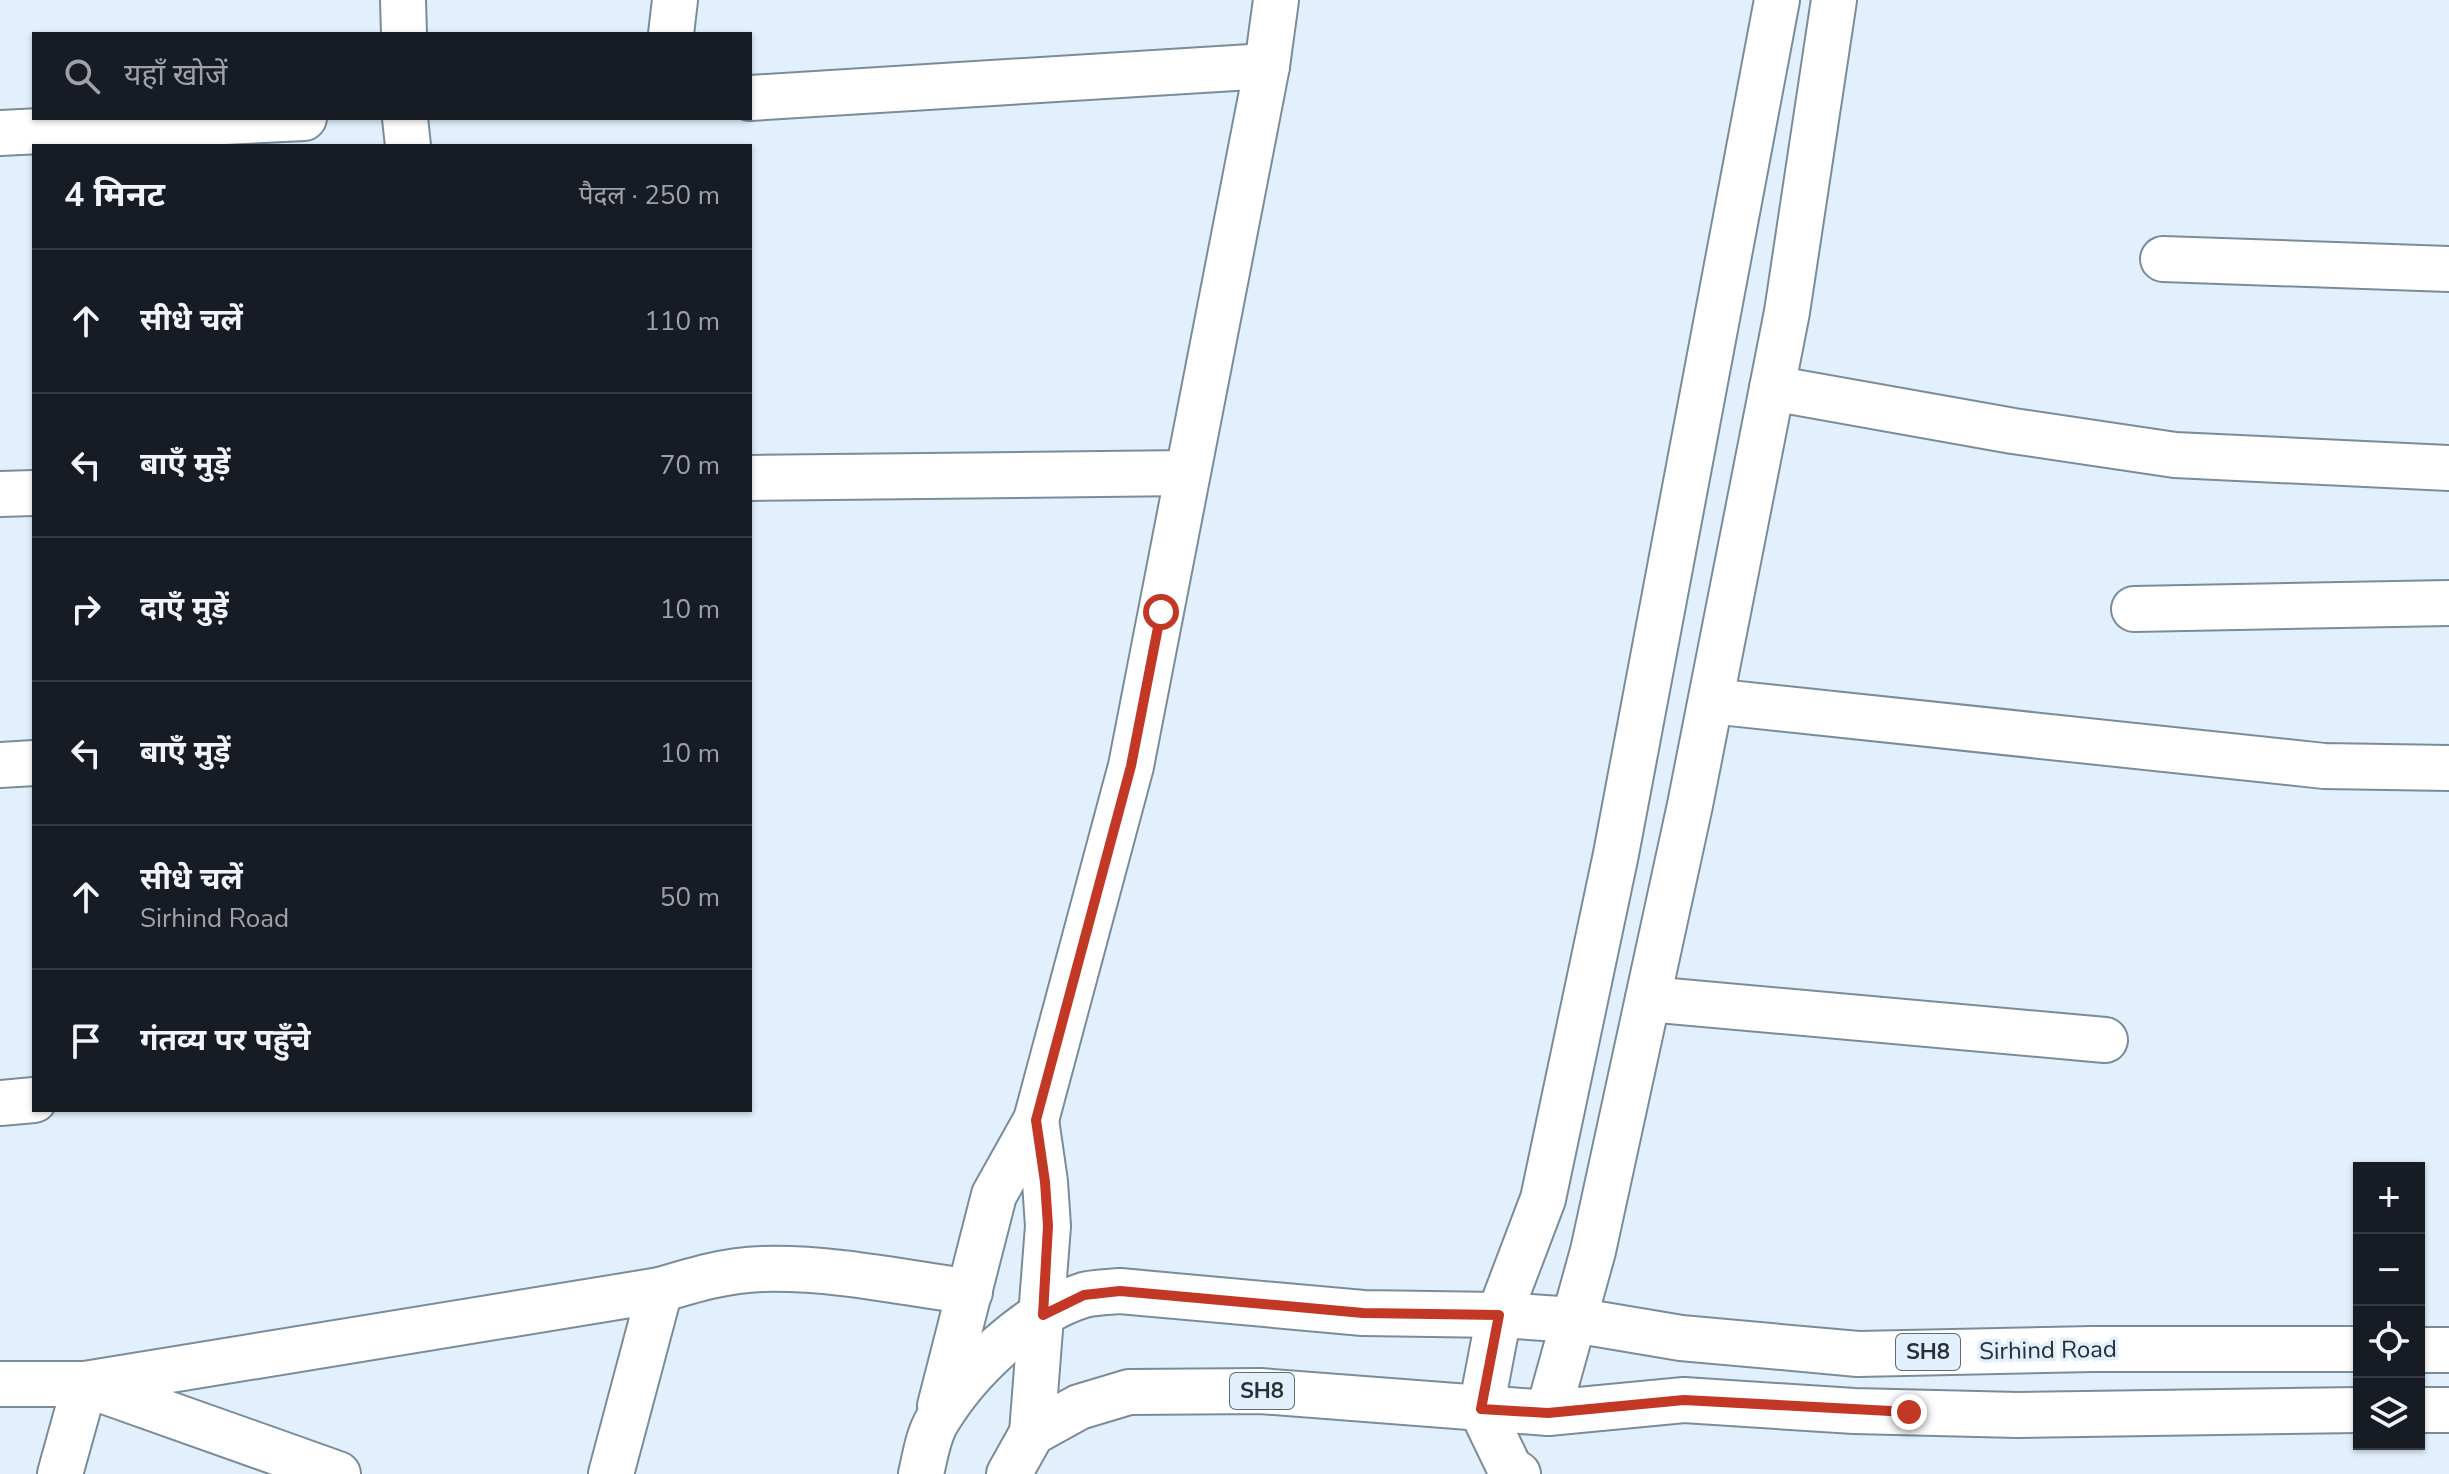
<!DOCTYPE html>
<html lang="hi">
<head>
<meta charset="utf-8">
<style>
	:root { --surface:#171b24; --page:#20242c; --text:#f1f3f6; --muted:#9ea1a6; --line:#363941 }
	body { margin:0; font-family:"Nunito Sans","Noto Sans Devanagari",sans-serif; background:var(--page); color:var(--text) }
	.controls { position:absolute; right:24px; bottom:24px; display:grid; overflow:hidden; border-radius:0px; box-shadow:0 2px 6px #0004 }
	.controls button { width:72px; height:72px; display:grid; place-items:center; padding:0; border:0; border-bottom:2px solid var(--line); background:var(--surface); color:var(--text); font:40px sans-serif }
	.stop { position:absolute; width:24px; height:24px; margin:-18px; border:6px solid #c33725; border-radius:50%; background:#fff }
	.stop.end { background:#c33725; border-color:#fff; box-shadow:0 2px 8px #0008 }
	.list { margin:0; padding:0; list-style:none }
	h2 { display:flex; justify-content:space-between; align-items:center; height:104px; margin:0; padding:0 32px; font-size:34px }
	h2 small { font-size:26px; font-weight:400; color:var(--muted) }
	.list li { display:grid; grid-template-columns:52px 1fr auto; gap:24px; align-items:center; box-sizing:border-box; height:144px; padding:0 32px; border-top:2px solid var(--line) }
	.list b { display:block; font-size:30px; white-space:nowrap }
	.list p { margin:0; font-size:26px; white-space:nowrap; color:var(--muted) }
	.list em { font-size:26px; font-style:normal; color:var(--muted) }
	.icon { flex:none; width:44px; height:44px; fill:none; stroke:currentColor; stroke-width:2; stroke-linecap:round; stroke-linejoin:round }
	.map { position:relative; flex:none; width:2449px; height:1474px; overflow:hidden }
	.search { position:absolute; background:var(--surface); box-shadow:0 2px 6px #0004; left:32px; top:32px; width:720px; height:88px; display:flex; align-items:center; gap:20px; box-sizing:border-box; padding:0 28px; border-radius:0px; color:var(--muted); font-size:30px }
	.panel { position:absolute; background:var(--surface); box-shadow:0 2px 6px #0004; left:32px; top:144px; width:720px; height:968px; border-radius:0px }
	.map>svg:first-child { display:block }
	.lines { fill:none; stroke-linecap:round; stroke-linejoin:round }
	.minor-casing { stroke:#7b8c99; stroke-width:48 }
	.major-casing { stroke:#7b8c99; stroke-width:48 }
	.minor { stroke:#fff; stroke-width:44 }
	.major { stroke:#fff; stroke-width:44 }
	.route { stroke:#c33725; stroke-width:10 }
	.labels { text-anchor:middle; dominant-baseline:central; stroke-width:7; stroke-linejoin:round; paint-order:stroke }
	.shield { fill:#e1f0fc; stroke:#606a71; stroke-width:2 }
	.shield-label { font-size:22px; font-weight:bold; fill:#293035 }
	.street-label { font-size:24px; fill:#293035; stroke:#e1f0fc }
</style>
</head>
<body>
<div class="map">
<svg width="2449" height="1474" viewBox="0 0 2449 1474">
	<rect width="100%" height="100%" fill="#e1f0fc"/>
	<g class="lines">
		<g class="minor-casing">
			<g id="minor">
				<path d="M403,0L404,34"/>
				<path d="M671,34L675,0"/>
				<path d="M750,98L1267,66"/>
				<path d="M405,118L408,146"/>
				<path d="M0,133L304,118"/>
				<path d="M2163,259L2449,269"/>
				<path d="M1772,388L2013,431L2175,455L2449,468"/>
				<path d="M750,478L1187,473"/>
				<path d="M0,494L34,493"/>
				<path d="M2134,609L2449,603"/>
				<path d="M1711,701L2324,766L2449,768"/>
				<path d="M0,765L34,763"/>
				<path d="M1648,999L2105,1040"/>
				<path d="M0,1103L34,1100"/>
				<path d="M660,1290C693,1280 726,1270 762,1269C831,1267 901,1282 970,1292"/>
				<path d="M0,1384H85L660,1290L611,1474"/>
				<path d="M87,1385L338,1474"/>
				<path d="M1481,1409L1510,1469L1518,1474"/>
				<path d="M60,1474L85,1384"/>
			</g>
		</g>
		<g class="major-casing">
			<g id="major">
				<path d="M2419,1350H2449"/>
				<path d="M940,1406L994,1195L1036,1120L1131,766L1267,66L1276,0"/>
				<path d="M1481,1409L1499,1315L1543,1199L1616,854L1777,0"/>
				<path d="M2419,1410H2449"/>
				<path d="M1548,1413L1593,1251L1690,805L1787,312L1834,0"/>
				<path d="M1032,1433L1048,1226L1045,1182L1036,1120"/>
				<path d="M921,1474C925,1457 928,1436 937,1421C966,1372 1027,1312 1084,1295C1095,1292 1109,1292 1120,1291L1363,1313L1499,1315L1574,1320L1681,1338L1858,1354L2092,1349H2359"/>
				<path d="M1009,1474L1032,1433L1079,1407L1129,1392L1260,1391L1548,1413L1684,1400L1854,1411L2018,1415L2359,1410"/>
			</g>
		</g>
		<use href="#minor" class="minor"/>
		<use href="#major" class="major"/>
	</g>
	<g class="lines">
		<path class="route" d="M1161,612L1131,766L1036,1120L1045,1182L1048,1226L1043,1315L1084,1295L1120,1291L1363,1313L1499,1315L1481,1409L1548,1413L1684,1400L1909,1412"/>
	</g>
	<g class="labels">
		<g class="shield">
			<rect x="1896" y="1334" width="64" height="36" rx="6"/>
			<rect x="1230" y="1373" width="64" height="36" rx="6"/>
		</g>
		<g class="shield-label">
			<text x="1928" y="1352">SH8</text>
			<text x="1262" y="1391">SH8</text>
		</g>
		<g class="street-label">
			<text transform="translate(2048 1350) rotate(-1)">Sirhind Road</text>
		</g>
	</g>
</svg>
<div class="controls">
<button>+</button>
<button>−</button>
<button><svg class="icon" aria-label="locate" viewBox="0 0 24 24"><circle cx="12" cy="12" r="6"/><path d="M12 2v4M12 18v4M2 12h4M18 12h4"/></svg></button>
<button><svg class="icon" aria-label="layers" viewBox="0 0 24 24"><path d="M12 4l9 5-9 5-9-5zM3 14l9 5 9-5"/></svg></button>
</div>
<div class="stop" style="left:1161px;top:612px"></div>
<div class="stop end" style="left:1909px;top:1412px"></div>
<div class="search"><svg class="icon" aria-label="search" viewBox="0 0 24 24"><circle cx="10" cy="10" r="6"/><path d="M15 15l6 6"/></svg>यहाँ खोजें</div>
<section class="panel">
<h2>4 मिनट<small>पैदल · 250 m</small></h2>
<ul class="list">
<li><svg class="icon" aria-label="ahead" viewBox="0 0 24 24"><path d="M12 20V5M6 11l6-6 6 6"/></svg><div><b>सीधे चलें</b></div><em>110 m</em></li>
<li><svg class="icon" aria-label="left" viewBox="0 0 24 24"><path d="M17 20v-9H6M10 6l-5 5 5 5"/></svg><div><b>बाएँ मुड़ें</b></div><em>70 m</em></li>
<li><svg class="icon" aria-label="right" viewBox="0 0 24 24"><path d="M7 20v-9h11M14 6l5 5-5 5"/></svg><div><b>दाएँ मुड़ें</b></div><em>10 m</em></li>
<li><svg class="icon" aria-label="left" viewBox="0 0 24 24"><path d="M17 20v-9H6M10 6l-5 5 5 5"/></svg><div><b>बाएँ मुड़ें</b></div><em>10 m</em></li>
<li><svg class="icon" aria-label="ahead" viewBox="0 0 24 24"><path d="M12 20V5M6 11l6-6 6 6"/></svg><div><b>सीधे चलें</b><p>Sirhind Road</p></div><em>50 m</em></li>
<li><svg class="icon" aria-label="arrive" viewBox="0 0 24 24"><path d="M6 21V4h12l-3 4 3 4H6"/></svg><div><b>गंतव्य पर पहुँचे</b></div></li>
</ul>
</section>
</div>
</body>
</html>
